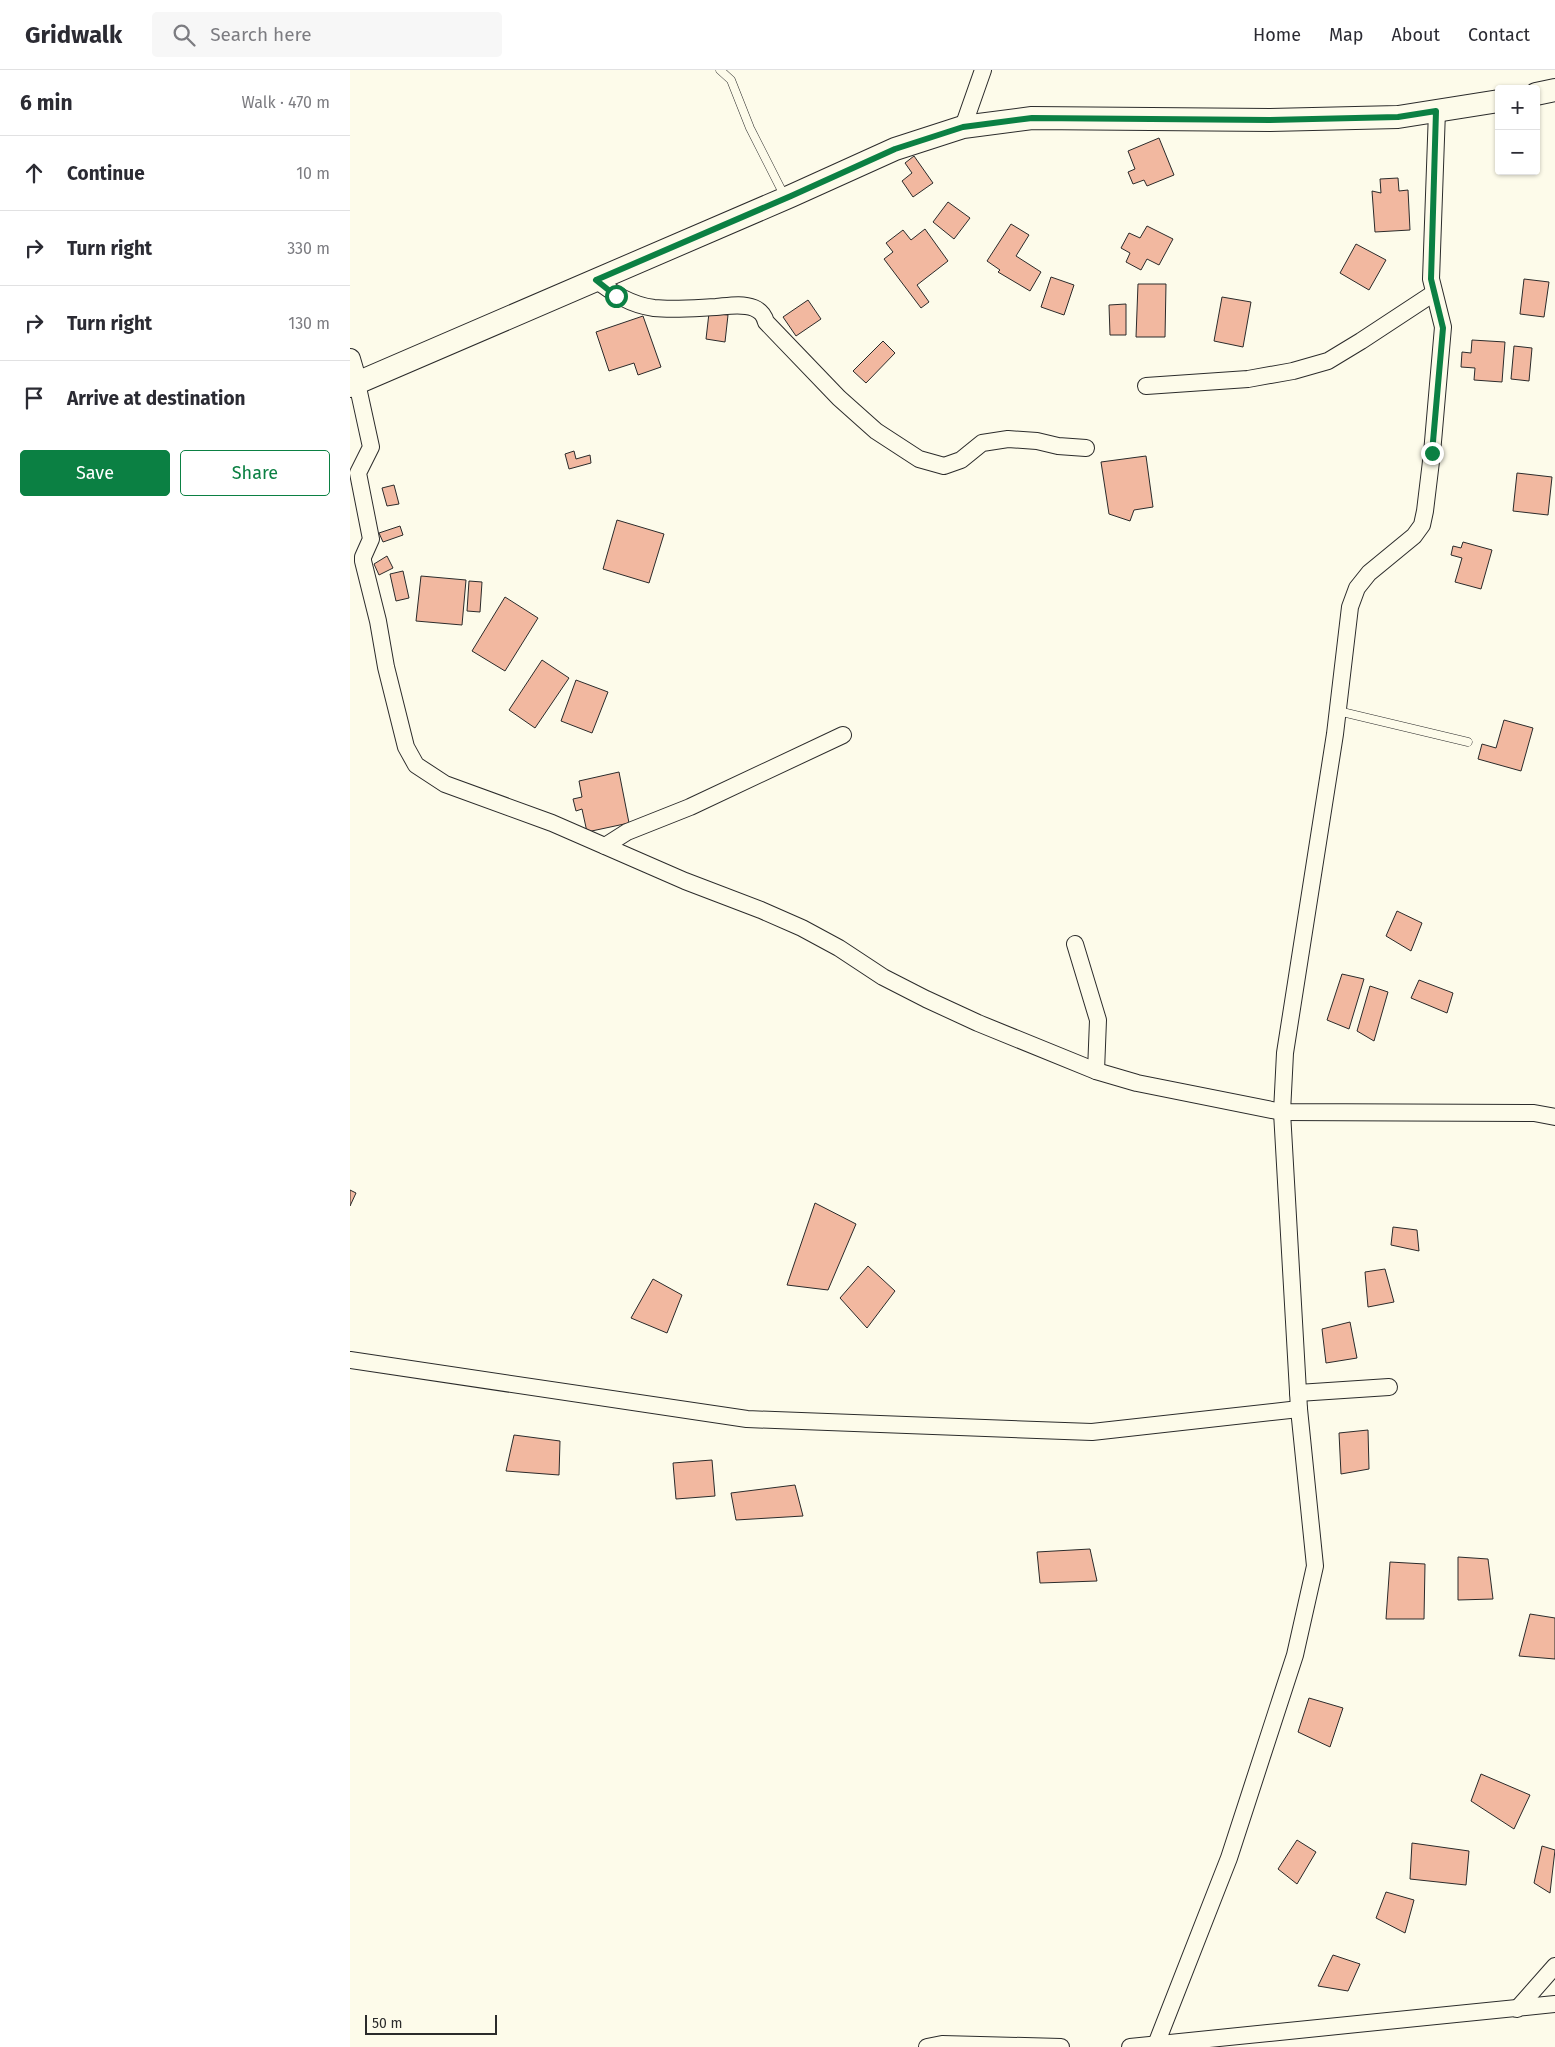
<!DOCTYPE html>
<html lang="en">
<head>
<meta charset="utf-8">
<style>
	:root { --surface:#fff; --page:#f7f7f7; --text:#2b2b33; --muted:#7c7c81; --line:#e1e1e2; --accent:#0b8043 }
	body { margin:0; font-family:"Fira Sans",sans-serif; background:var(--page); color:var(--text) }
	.controls { position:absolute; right:15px; top:15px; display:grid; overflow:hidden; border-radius:5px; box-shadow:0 1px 4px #0004 }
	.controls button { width:45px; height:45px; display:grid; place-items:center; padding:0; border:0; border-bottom:1px solid var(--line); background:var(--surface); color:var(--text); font:25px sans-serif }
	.scale { position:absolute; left:15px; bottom:12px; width:132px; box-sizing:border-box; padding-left:5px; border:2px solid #2b2b2b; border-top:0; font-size:14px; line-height:18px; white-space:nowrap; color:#2b2b2b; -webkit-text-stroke:4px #fdfbea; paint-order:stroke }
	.stop { position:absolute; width:15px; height:15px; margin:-11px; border:4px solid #0b8043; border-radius:50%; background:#fff }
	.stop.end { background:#0b8043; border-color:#fff; box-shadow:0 1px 5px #0008 }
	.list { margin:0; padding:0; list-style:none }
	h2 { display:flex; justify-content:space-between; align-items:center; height:65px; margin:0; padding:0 20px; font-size:21px }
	h2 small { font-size:16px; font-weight:400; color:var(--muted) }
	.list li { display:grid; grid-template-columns:32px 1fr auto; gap:15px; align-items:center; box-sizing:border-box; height:75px; padding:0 20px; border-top:1px solid var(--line) }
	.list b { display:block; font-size:19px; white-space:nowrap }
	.list em { font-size:16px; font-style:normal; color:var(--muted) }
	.actions { display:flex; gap:10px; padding:15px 20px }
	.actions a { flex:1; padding:11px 0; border:1px solid var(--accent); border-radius:5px; text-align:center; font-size:18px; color:var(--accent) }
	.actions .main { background:var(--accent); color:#fff }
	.icon { flex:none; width:28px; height:28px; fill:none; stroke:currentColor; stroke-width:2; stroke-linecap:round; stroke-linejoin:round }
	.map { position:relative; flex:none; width:1205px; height:1977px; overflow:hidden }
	header { display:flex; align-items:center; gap:30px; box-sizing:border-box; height:70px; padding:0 25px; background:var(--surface); border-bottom:1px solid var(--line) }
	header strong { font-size:24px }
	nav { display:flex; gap:28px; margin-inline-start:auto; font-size:18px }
	.search { width:350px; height:45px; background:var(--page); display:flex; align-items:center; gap:12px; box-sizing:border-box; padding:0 18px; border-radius:5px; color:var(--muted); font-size:19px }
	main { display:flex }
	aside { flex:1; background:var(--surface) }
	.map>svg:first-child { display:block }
	.building { fill:#f2b8a0; stroke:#2b2b2b }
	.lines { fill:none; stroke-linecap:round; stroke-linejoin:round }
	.service-casing { stroke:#2b2b2b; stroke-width:9 }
	.minor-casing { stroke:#2b2b2b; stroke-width:18 }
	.tertiary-casing { stroke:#2b2b2b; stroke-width:22 }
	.secondary-casing { stroke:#2b2b2b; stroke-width:24 }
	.service { stroke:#fdfbea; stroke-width:8 }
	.minor { stroke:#fdfbea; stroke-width:16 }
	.tertiary { stroke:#fdfbea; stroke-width:20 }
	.secondary { stroke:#fdfbea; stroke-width:22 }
	.route { stroke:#0b8043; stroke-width:6 }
</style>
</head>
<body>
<header>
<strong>Gridwalk</strong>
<div class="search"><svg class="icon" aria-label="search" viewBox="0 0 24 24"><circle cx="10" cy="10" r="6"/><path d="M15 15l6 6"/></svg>Search here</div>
<nav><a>Home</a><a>Map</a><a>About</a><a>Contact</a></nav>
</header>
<main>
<aside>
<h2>6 min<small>Walk · 470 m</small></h2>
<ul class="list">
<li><svg class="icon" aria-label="ahead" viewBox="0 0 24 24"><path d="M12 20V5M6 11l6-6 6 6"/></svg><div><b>Continue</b></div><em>10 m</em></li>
<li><svg class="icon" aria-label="right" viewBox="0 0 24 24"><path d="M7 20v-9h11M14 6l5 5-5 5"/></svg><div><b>Turn right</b></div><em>330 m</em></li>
<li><svg class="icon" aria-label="right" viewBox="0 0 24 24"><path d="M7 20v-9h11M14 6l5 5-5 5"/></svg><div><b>Turn right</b></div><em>130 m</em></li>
<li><svg class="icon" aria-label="arrive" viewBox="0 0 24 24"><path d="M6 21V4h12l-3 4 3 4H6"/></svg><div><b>Arrive at destination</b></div></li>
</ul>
<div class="actions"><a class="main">Save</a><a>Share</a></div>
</aside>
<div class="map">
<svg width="1205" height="1977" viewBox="0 0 1205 1977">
	<rect width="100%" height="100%" fill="#fdfbea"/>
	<g class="building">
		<path d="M809,68L824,105L797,116L794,110L783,114L778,102L785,99L778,81Z"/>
		<path d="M564,86L583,113L563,127L552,111L562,103L555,93Z"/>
		<path d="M1048,108L1049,121L1058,120L1060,160L1025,162L1022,121L1031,123L1030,109Z"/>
		<path d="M598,132L620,148L604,169L583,152Z"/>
		<path d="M661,154L679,165L666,186L691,202L680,221L648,202L650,200L637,191Z"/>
		<path d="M797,156L823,169L809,195L797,189L791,200L776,192L780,183L771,178L779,163L790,168Z"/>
		<path d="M575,159L598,191L567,215L579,232L571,238L534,189L543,182L536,173L553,160L561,170Z"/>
		<path d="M1006,174L1036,190L1019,220L990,203Z"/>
		<path d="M701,207L724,215L714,245L691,237Z"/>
		<path d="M1174,209L1199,212L1194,247L1170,244Z"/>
		<path d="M788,214H816L815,267H786Z"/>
		<path d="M872,227L901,232L893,277L864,271Z"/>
		<path d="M458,230L471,249L446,266L433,247Z"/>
		<path d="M776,234V265H760L759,235Z"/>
		<path d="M359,243L378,245L375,272L356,269Z"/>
		<path d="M293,246L311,297L288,305L284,293L259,301L246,262Z"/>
		<path d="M1122,270L1155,272L1152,312L1124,310L1125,298L1111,297L1112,282L1121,283Z"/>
		<path d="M533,271L545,283L516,313L503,301Z"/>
		<path d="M1164,276L1182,278L1179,311L1161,309Z"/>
		<path d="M224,381L226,389L240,385L241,393L219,399L215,384Z"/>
		<path d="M796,386L803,437L784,440L780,451L759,444L751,392Z"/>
		<path d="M1167,403L1202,407L1198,445L1163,441Z"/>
		<path d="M44,415L49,434L37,436L32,418Z"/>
		<path d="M267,450L314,464L299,513L253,499Z"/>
		<path d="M50,456L53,465L33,472L29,463Z"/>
		<path d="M1113,472L1142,480L1131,519L1105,512L1112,488L1101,485L1103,476L1111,478Z"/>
		<path d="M37,486L43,498L29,505L24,494Z"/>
		<path d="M53,501L59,528L46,531L40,504Z"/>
		<path d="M71,506L116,510L112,555L66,551Z"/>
		<path d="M119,511L132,512L130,542L117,541Z"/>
		<path d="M155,527L188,548L155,601L122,581Z"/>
		<path d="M192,590L219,608L185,658L159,640Z"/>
		<path d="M226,610L258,622L242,663L211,651Z"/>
		<path d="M1154,650L1183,658L1171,701L1128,689L1132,674L1146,678Z"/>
		<path d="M269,702L279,753L237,762L232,739L226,741L223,729L232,727L229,711Z"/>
		<path d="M1047,841L1072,853L1061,881L1036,866Z"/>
		<path d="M992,904L1014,909L999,959L977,950Z"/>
		<path d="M1069,910L1103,923L1097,943L1061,928Z"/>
		<path d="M1020,916L1038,922L1024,971L1007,961Z"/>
		<path d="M0,1120L6,1123L0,1136Z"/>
		<path d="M465,1133L506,1154L478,1220L437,1215Z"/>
		<path d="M1043,1157L1067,1160L1069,1181L1041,1175Z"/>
		<path d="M518,1196L545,1221L517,1258L490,1228Z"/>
		<path d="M1035,1199L1044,1232L1018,1237L1015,1202Z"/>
		<path d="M303,1209L332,1225L317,1263L281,1248Z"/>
		<path d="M1000,1252L1007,1288L976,1293L972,1259Z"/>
		<path d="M1018,1360L1019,1399L991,1404L989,1363Z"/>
		<path d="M164,1365L210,1371L209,1405L156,1401Z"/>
		<path d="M362,1390L365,1426L326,1429L323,1393Z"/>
		<path d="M445,1415L453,1446L386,1450L381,1423Z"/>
		<path d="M740,1479L747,1511L690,1513L687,1482Z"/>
		<path d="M1108,1487L1138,1489L1143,1529L1108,1530Z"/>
		<path d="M1040,1492L1075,1494L1074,1549H1036Z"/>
		<path d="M1180,1544L1205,1548V1589L1169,1586Z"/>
		<path d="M959,1628L993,1638L980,1677L948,1662Z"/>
		<path d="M1131,1704L1180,1725L1164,1759L1121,1731Z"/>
		<path d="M947,1770L966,1782L947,1814L928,1799Z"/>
		<path d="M1062,1773L1119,1781L1116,1815L1060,1809Z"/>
		<path d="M1192,1776L1205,1780L1200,1823L1184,1813Z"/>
		<path d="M1036,1822L1064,1830L1055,1863L1026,1848Z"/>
		<path d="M983,1885L1010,1894L998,1921L968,1916Z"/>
	</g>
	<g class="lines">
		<g class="service-casing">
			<g id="service">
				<path d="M370,0L381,10L400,58L435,127"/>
				<path d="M988,641L1118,672"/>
			</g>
		</g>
		<g class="minor-casing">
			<g id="minor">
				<path d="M613,57L633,0"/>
				<path d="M246,210C264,224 281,235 304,238C324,240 345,238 366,237C378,236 392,233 404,238C411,241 414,245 416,252L489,328L526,361L569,389L594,396L611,390L632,373L658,369L687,371L708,376L736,378"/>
				<path d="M7,313L21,377L8,403L21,469L13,487V491L28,551L36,597L56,677L66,695L95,714L202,753L335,811L411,840L452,858L489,878L533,907L576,929L628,953L746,1001L787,1013L932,1042L1184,1043L1205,1047"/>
				<path d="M796,316L898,309L943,301L978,291L1011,271L1084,223"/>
				<path d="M255,776L277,762L340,737L493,665"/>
				<path d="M725,874L748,950L746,1001"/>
				<path d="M0,1290L397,1349L742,1362L949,1339"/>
				<path d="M948,1323L1039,1317"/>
				<path d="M1167,1939L1205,1896"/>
				<path d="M577,1977L592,1974L711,1977"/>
				<path d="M780,1977L1205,1934"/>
				<path d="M805,1977L879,1788L945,1585L965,1496L949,1339L932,1042L935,983L985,664L1000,537L1007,518L1019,503L1064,466L1072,455L1075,441L1082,383L1093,257L1081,209L1087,41"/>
			</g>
		</g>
		<g class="tertiary-casing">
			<path id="tertiary" d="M0,289L7,313"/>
		</g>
		<g class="secondary-casing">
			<g id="secondary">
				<path d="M1186,24L1205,20"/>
				<path d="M0,316L441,126L545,79L613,57L682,48L920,50L1048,47L1149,31"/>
			</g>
		</g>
		<use href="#service" class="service"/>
		<use href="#minor" class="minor"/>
		<use href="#tertiary" class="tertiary"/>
		<use href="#secondary" class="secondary"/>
	</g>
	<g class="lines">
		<path class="route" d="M266,226L246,210L441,126L545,79L613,57L682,48L920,50L1048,47L1086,41L1081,209L1093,258L1082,383"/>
	</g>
</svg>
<div class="controls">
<button>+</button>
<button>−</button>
</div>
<div class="scale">50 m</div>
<div class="stop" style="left:266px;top:226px"></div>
<div class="stop end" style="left:1082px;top:383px"></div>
</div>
</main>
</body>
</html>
